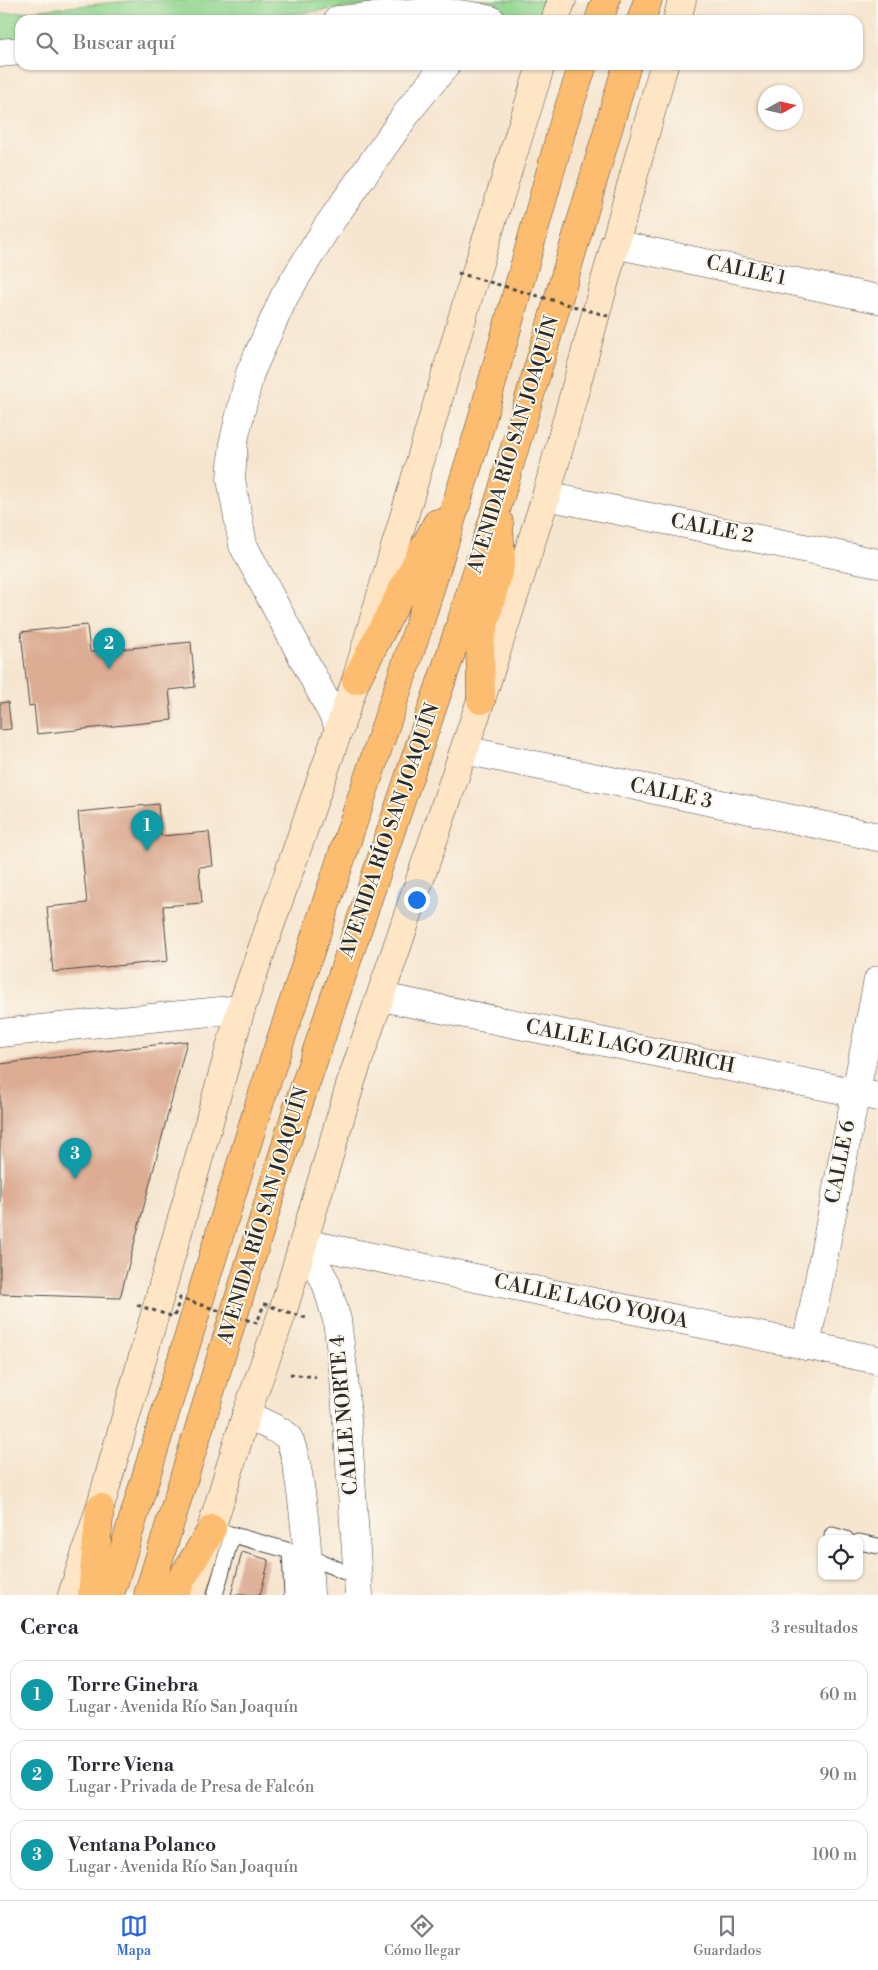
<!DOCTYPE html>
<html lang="es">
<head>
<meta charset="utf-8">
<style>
	:root { --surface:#fff; --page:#f2f2f3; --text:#2b2b33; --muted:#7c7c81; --line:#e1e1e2; --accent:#2563eb }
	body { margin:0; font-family:"Libre Bodoni",serif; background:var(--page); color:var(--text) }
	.controls { position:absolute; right:15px; bottom:15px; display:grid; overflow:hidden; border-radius:10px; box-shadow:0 1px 4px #0004 }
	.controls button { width:45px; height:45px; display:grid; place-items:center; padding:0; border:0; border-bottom:1px solid var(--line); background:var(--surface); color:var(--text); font:25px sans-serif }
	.compass { position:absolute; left:758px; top:85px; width:45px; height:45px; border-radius:50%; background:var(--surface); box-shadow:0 1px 4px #0004; rotate:82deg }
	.you { position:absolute; left:416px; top:899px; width:18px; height:18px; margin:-12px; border:4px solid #fff; border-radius:50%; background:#1a73e8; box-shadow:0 0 0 8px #1a73e833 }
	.badge { display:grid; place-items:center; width:32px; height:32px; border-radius:50%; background:var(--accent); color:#fff; font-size:16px; font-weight:700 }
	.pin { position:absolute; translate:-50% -41px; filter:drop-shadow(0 1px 2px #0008) }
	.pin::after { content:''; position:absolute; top:26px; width:18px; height:15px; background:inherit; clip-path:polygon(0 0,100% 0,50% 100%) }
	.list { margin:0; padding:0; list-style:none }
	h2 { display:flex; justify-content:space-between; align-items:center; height:65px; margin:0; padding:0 20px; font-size:21px }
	h2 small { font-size:16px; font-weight:400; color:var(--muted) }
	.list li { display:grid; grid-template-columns:32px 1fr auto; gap:15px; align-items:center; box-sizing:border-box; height:70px; margin:0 10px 10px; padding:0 10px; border:1px solid var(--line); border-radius:15px }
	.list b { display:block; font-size:19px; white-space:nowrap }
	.list p { margin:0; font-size:16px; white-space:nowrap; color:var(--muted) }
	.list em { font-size:16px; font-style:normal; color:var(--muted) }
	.icon { flex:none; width:28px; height:28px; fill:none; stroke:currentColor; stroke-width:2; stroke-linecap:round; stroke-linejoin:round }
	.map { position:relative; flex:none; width:878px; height:1595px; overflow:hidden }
	.search { position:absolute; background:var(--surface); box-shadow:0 1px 4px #0004; left:15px; right:15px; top:15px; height:55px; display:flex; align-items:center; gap:12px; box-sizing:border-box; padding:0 18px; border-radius:15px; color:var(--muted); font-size:19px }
	.sheet { height:305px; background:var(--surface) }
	nav { display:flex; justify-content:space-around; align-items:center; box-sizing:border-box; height:70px; border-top:1px solid var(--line); background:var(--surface); font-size:14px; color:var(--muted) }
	nav a { display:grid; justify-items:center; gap:2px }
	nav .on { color:var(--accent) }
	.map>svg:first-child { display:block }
	.green { fill:#90d48e; stroke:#5e805c }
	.building { fill:#dcac93 }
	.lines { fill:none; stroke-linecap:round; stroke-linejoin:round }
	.service-casing { stroke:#494744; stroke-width:17 }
	.minor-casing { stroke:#494744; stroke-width:29 }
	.tertiary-casing { stroke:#494744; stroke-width:29 }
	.secondary-casing { stroke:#494744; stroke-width:29 }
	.motorway-casing { stroke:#494744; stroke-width:29 }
	.path { stroke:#494744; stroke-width:3; stroke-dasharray:4 4; stroke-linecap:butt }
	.service { stroke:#fff; stroke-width:15 }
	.minor { stroke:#fff; stroke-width:28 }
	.tertiary { stroke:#fff; stroke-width:28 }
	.secondary { stroke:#fee5c5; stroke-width:28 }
	.motorway { stroke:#fcbd6f; stroke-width:28 }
	.path-bridge { stroke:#494744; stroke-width:3; stroke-dasharray:4 4; stroke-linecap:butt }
	.labels { text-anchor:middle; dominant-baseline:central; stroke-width:4; stroke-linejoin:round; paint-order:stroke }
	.street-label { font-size:20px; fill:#2b2b2b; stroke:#fbf7ec }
</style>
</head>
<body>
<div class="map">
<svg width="878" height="1595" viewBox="0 0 878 1595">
	<rect width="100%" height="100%" fill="#fbf7ec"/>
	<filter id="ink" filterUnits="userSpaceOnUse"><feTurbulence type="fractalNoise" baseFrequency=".02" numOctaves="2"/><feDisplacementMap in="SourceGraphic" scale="10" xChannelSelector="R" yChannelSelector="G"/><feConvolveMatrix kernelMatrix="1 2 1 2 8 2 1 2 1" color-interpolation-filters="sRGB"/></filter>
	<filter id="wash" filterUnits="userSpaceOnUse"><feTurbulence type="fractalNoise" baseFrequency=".0096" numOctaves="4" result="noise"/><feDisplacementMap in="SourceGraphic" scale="20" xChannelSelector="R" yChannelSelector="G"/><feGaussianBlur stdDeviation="1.12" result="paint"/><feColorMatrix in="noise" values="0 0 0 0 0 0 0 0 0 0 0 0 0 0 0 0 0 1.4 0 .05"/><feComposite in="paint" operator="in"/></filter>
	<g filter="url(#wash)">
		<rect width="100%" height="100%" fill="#f6e5cf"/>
		<g class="green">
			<path d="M137,0H413L241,20H20V46L0,48V14Z"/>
			<path d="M442,0H544L539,20H511Z"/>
		</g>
		<g id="blocks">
			<g class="building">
				<path d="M87,625L90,652L191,642L195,687L169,690L172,720L37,734L34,705L29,706L21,632Z"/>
				<path d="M8,702L11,729L0,730V703Z"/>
				<path d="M158,804L161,836L209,832L213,866L199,867L202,903L163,906L168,961L53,972L47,907L87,903L78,812Z"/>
				<path d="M187,1041L120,1298L0,1294V1064Z"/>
				<path d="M242,1552L269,1560L260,1595H231Z"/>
			</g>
		</g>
	</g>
	<g filter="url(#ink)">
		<use href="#blocks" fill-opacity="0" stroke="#494744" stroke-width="1"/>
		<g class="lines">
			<g class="service-casing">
				<g id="service">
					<path d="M212,1529L308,1556L358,1578"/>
					<path d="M832,1535L846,1539"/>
					<path d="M859,1542L878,1546"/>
					<path d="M290,1551L292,1595"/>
					<path d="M215,1595L232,1535"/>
				</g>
			</g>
			<g class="minor-casing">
				<g id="minor">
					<path d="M614,244L878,299"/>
					<path d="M546,496L878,563"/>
					<path d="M340,728L243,545L231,479L234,440L250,373L284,297L327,227L412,106L446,65"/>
					<path d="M464,750L878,837"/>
					<path d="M381,997L878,1097"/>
					<path d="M0,1033L241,1009"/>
					<path d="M806,1346L878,980"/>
				</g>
			</g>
			<g class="tertiary-casing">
				<g id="tertiary">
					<path d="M338,20C389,15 440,6 491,20"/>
					<path d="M0,53L20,51"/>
					<path d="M304,1243L878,1360"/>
					<path d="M304,1243L326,1283L337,1320L344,1377L359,1595"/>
					<path d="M246,1415C255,1419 281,1430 287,1436C301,1451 309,1569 310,1595"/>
				</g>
			</g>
			<g class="secondary-casing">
				<g id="secondary">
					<path d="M555,20L562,0"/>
					<path d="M677,20L682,0"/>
					<path d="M72,1595L100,1508L241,1009L356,680L469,295L541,65"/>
					<path d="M191,1595L246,1415L283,1311L351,1082L481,700L546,496L664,65"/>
				</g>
			</g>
			<g class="motorway-casing">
				<g id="motorway">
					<path d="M599,20L606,0"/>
					<path d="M641,20L648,0"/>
					<path d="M356,680L437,523"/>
					<path d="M481,700L480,641L501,561L499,522"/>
					<path d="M92,1595L100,1508"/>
					<path d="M110,1595L258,1108L420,622L479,430L564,122L583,65"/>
					<path d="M148,1595L297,1109L458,632L499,501L627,65"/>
					<path d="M174,1595L182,1578L212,1529"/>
				</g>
			</g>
			<path class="path" d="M290,1374L316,1377"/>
			<use href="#service" class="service"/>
			<use href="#minor" class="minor"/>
			<use href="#tertiary" class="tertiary"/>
			<use href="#secondary" class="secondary"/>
			<use href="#motorway" class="motorway"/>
			<g class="path-bridge">
				<path d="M458,273L608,316"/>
				<path d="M137,1305L174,1317L180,1298L257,1323L264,1304L309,1319"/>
			</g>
		</g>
	</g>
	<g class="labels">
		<g class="street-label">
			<text transform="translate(746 271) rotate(12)">CALLE 1</text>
			<text transform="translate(514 445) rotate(-73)">AVENIDA RÍO SAN JOAQUÍN</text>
			<text transform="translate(712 529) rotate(11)">CALLE 2</text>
			<text transform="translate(671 794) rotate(12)">CALLE 3</text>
			<text transform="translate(390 831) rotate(-71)">AVENIDA RÍO SAN JOAQUÍN</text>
			<text transform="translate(630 1047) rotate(11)">CALLE LAGO ZURICH</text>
			<text transform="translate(841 1162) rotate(-79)">CALLE 6</text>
			<text transform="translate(264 1216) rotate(-73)">AVENIDA RÍO SAN JOAQUÍN</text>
			<text transform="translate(591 1302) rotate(12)">CALLE LAGO YOJOA</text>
			<text transform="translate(345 1415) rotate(-95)">CALLE NORTE 4</text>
		</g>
	</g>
</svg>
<div class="controls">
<button><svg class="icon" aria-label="locate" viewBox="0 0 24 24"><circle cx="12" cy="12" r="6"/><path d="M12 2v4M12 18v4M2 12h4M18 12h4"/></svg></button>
</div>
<svg class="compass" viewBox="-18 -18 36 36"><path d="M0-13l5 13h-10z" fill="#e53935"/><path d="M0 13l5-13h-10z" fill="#7c7c81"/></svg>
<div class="you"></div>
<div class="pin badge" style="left:147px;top:851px;background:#0f9aa8">1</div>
<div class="pin badge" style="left:109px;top:669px;background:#0f9aa8">2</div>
<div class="pin badge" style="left:75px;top:1179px;background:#0f9aa8">3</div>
<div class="search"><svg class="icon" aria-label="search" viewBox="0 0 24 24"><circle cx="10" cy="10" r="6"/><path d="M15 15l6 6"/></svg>Buscar aquí</div>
</div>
<section class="sheet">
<h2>Cerca<small>3 resultados</small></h2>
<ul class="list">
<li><span class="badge" style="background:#0f9aa8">1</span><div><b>Torre Ginebra</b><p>Lugar · Avenida Río San Joaquín</p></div><em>60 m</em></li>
<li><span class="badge" style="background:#0f9aa8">2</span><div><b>Torre Viena</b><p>Lugar · Privada de Presa de Falcón</p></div><em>90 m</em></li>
<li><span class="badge" style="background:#0f9aa8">3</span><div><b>Ventana Polanco</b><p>Lugar · Avenida Río San Joaquín</p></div><em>100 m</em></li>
</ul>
</section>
<nav>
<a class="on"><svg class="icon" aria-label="map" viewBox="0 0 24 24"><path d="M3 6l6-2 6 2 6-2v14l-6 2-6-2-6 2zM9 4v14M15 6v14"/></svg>Mapa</a>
<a><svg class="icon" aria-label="directions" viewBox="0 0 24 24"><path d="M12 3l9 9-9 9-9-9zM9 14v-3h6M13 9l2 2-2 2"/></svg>Cómo llegar</a>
<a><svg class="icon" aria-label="saved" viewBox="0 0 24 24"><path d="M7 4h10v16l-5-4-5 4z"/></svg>Guardados</a>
</nav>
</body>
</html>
